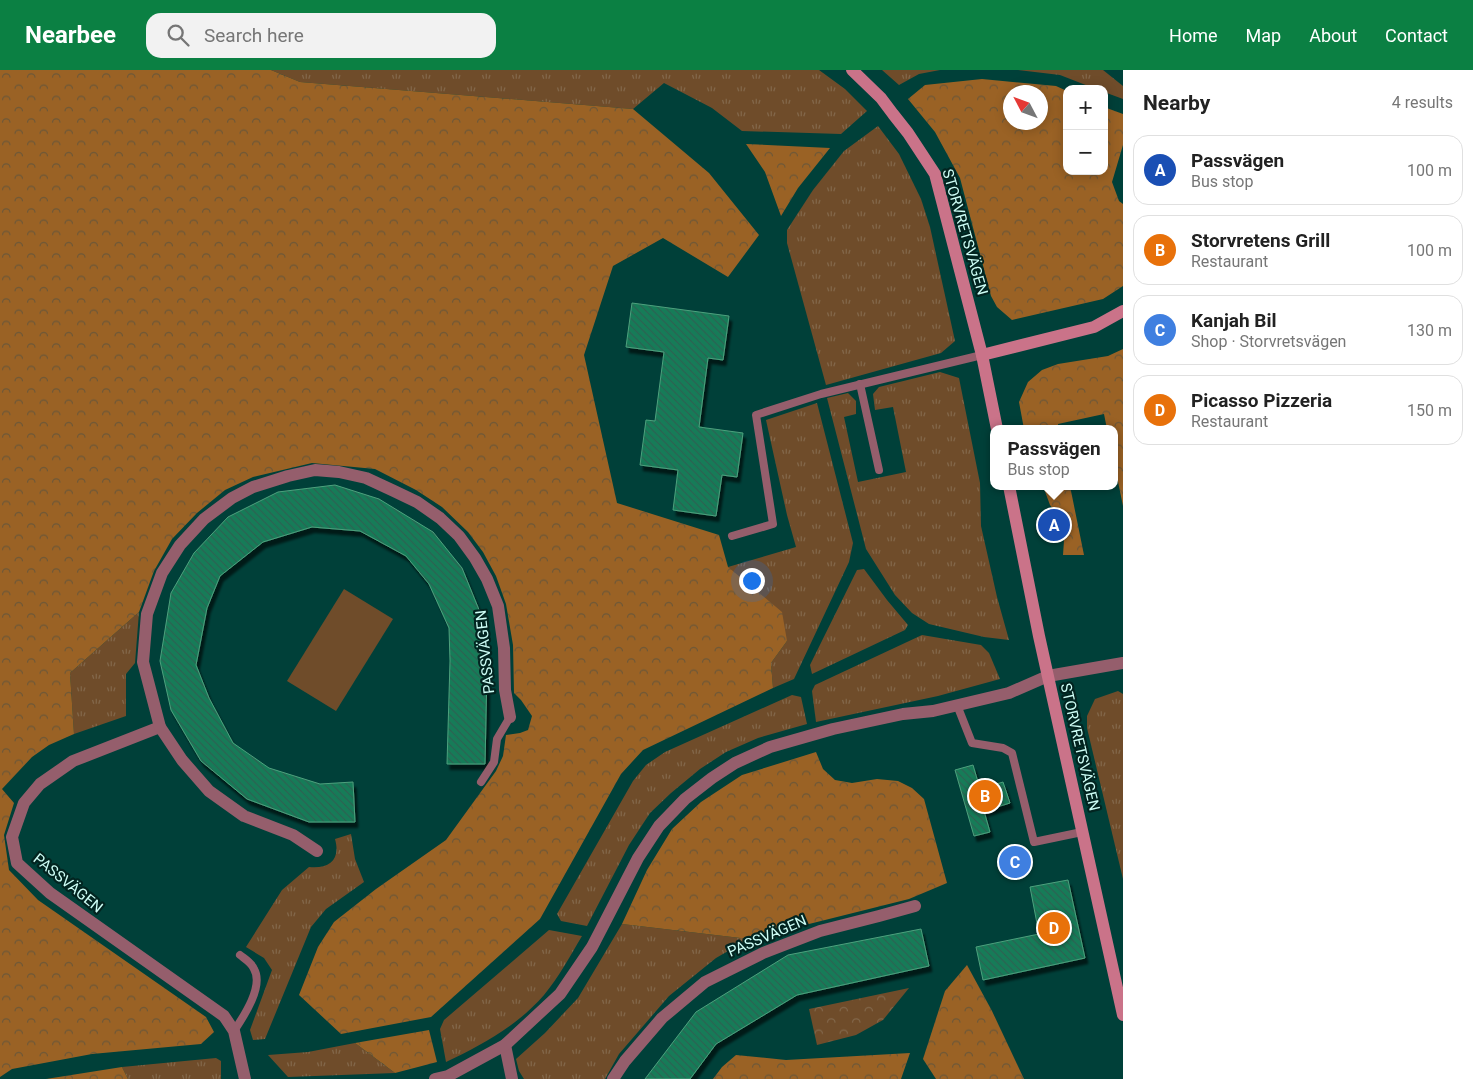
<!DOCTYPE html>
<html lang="en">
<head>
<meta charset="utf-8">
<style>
	:root { --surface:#fff; --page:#f2f2f2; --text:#222; --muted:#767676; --line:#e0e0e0; --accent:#0b8043 }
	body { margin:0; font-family:Roboto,sans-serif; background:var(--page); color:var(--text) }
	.controls { position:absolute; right:15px; top:15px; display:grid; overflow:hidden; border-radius:10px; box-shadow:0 2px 12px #0003 }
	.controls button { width:45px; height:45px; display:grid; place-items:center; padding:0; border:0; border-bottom:1px solid var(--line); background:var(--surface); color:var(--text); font:25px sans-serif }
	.compass { position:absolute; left:1003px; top:15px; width:45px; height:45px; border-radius:50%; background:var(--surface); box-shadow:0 2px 12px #0003; rotate:311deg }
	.you { position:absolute; left:751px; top:510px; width:18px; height:18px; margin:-12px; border:4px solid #fff; border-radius:50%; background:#1a73e8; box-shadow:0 0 0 8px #1a73e833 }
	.badge { display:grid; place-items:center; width:32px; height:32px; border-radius:50%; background:var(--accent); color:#fff; font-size:16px; font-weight:700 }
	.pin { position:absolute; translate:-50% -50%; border:2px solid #fff; box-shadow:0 1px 5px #0006 }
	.popup { position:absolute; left:990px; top:355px; width:128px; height:65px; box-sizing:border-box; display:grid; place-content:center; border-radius:10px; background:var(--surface); filter:drop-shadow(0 1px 4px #0005); font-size:16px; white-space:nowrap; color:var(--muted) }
	.popup b { font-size:19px; color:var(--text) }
	.popup::after { content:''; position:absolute; left:50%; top:100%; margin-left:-10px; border:10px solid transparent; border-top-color:var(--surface) }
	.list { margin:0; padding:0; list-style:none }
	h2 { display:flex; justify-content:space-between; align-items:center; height:65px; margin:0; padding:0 20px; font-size:21px }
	h2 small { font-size:16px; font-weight:400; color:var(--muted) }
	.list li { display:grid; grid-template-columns:32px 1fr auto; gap:15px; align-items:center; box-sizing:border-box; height:70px; margin:0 10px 10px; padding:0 10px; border:1px solid var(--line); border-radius:15px }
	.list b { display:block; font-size:19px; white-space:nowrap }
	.list p { margin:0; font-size:16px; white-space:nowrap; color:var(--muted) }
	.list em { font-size:16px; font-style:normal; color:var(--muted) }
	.icon { flex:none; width:28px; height:28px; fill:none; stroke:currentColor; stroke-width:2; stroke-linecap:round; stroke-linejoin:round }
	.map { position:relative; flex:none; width:1123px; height:1009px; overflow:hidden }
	header { display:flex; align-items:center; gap:30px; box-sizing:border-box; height:70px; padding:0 25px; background:var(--accent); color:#fff }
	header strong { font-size:24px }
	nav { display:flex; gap:28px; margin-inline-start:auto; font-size:18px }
	.search { width:350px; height:45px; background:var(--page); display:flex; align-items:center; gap:12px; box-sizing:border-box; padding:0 18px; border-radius:15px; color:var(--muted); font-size:19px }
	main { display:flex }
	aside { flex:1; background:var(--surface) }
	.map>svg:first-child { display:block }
	.grass { fill:url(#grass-tufts) }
	.forest { fill:url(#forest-crowns); fill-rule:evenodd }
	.park { fill:url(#park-crowns) }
	.pitch { fill:#6f4c2a }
	.building { fill:url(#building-back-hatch); stroke:#4da17d; filter:url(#shadow) }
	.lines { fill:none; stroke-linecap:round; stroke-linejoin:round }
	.lane { stroke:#955e6c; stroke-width:8 }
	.street { stroke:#955e6c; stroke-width:12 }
	.secondary { stroke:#ca7389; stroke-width:12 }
	.labels { text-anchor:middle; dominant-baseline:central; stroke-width:4.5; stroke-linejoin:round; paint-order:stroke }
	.street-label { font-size:15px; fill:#cefef6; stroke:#022420 }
</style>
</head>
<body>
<header>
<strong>Nearbee</strong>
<div class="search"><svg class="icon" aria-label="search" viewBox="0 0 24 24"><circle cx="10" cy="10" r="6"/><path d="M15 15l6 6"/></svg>Search here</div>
<nav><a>Home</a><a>Map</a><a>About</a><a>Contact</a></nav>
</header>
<main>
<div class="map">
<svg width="1123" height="1009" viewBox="0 0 1123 1009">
	<defs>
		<pattern id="grass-tufts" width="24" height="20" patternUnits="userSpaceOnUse" patternTransform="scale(1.25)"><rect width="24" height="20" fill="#6f4c2a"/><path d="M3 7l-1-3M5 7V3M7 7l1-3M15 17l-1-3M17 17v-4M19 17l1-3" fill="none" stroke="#82674a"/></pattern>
		<pattern id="forest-crowns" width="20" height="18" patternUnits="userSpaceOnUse" patternTransform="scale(1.25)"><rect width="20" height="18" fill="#9a6225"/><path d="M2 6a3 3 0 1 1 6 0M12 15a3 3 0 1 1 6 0" fill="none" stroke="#6c5738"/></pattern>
		<pattern id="park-crowns" width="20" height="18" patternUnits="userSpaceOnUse" patternTransform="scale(1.25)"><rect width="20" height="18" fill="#6f4c2a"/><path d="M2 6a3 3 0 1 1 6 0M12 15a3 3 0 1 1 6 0" fill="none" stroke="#82674a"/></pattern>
		<pattern id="building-back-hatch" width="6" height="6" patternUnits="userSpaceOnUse" patternTransform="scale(1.25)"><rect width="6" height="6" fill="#177c59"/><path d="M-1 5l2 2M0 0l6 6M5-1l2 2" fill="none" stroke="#2c6251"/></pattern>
		<filter id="shadow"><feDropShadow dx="3" dy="5.5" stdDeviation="1" flood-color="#0009"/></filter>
	</defs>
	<rect width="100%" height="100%" fill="#004039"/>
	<g class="grass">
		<path d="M271,0H819L845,19L867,41L841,64L742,61L712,38L664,13L633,39L300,12Z"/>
		<path d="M882,0H940L919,4L899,15Z"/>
		<path d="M1018,0H1103L1123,16V29L1104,22V19H1096L1060,5Z"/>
		<path d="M878,56L899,84L921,129L930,157L955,271L941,283L826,315L787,173V160L813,120L844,81Z"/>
		<path d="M940,302L959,308L980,413L981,456L997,527L1009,570L984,567L929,554L912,543L895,525L866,479L827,328L848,323L856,331V344L844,347L858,412L906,402L893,337L875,340L873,324L879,317Z"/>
		<path d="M817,333L853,473L849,492L794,609L773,618L771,593L787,571L728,497L796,477L787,445L766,350Z"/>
		<path d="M864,499L887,530L908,555L905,560L812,604L810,595L857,500Z"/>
		<path d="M139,542L135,593L126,604V646L74,664L70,603Z"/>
		<path d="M922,565L981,575L989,583L1000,609L938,626L816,652L812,621L815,615Z"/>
		<path d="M1118,621L1123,624V809L1087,658V646L1095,629Z"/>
		<path d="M792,625L801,627L807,654L758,668L726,682L700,699L671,723L650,743L629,775L587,856L561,851L557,844L633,711L646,695L665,682Z"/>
		<path d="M351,764L355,789L364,812L326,839L311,857L265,969L253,970L250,960L272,900L264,888L246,877L282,820L309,797C329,799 341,790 335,769Z"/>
		<path d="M622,854L749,869L716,888L669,926L619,984L605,1009H524L519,1001L516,989L545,963L578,928Z"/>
		<path d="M549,860L582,866C570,886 559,907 544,925C517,956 482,975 446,992L440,959L444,950Z"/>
		<path d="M355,973L395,1003L288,1007L268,985L308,982Z"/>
		<path d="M216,988L221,991V1009H128L122,997Z"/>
	</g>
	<g class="forest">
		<path d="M0,0H271L300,12L633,39L709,103L759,165L728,207L663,168L613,196L584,285L617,433L719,465L728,497L782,542L787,571L771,593L773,618L643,680L621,704L540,849L431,947L341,964L299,925L318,877L334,852L376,819L446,770L496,701L503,686L506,665L520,663L528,660L532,646L521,630L514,623L513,575L506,534L496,506L483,482L468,462L442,437L416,420L375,399L312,393L253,407L225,420L197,443L172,469L154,501L139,542L70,603L74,664L49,675L32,687L2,719L14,733L4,765L9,800L38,830L206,947L214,962L201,974L92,984L12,999L0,1007Z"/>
		<path d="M982,9L1056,16L1067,21V101H1104V37L1123,44V75L1112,112L1119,131L1123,134V216L1103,229L1012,250L997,237L991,226L960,108L935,62L908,29L925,15ZM1011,22H1040V52H1011Z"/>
		<path d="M746,74L830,78L798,118L781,146L765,102Z"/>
		<path d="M1123,279V436L1114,392V359H1107L1104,344L1058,354V359H1024L1019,332L1028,312L1042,300L1058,294L1108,286Z"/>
		<path d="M1043,416H1070L1084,485H1063L1065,456L1050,435Z"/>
		<path d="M816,682L823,699L835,710L852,713L877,709L898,711L912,718L924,729L947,813L909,829L749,869L622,854L647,800L672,759L701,732L742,705Z"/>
		<path d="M967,895L992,941L1024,1009H936L923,989L945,921Z"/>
		<path d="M429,960L437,992L395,1003L355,973Z"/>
		<path d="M910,983L901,1009H713L722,997L736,985L786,990Z"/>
		<path d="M122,997L128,1009H46Z"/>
	</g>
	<path class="park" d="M909,918L883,950L856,965L817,975L809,939Z"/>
	<path class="pitch" d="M344,519L393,549L336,641L287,611Z"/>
	<g class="building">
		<path d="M632,233L729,246L723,290L708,288L699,357L743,363L737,407L722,405L716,446L673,440L678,400L640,395L646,350L655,351L664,282L626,277Z"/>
		<path d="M335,415L379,429L433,462L462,498L484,552L487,599L485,694H447L450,591L449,558L429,514L406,486L360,461L312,457L263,472L220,506L207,538L196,595L209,628L233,673L269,698L320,714L353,712L355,752H309L247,729L201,691L171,640L160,591L171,523L194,483L228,447L278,422Z"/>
		<path d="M973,695L980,719L1003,712L1010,733L984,741L990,762L974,766L955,700Z"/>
		<path d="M1068,810L1085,888L983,910L976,877L1039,864L1030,817Z"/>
		<path d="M921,859L929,896L797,925L716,974L690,1009H645L696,942L788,885Z"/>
	</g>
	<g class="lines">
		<g class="lane">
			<path d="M860,314L879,400"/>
			<path d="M732,466L773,454L756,345L821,324L982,285"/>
			<path d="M957,635L972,673L1003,678L1012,683L1034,772L1082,762"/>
			<path d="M481,712L494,692L497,669L510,647"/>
			<path d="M234,961C244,946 264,916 254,899C252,893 245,889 240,885"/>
		</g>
		<g class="street">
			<path d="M160,657L73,691L40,714L24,733L12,767L17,793L50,823L224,946L234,961L245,1009"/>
			<path d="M317,781L293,765L244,746L209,721L182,690L160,657L143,592L147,544L162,503L180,475L204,449L232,428L253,417L288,406L315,400L339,402L366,408L394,421L417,432L440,448L459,466L475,488L487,509L498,536L504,578L505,620L510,647"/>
			<path d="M505,975L512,1009"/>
			<path d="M435,1009L448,1006L505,975L560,924L592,877L638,788L659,756L685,729L712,708L735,693L770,677L833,659L903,644L933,641L1009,623L1048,606L1123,593"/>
			<path d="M613,1009L625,991L662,948L705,912L763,883L820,861L879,846L915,836"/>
		</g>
		<g class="secondary">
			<path d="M852,0L881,28L893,44L908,63L935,104L982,285L997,359"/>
			<path d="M982,285L1094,257L1123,241"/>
			<path d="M1009,416L1039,566L1123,945"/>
		</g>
	</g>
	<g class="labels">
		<g class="street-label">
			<text transform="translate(965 162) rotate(74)">STORVRETSVÄGEN</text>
			<text transform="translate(485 582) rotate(-96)">PASSVÄGEN</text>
			<text transform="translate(1080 677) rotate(77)">STORVRETSVÄGEN</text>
			<text transform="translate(68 813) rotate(39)">PASSVÄGEN</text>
			<text transform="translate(767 866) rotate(-23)">PASSVÄGEN</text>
		</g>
	</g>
</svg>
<div class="controls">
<button>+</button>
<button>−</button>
</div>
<svg class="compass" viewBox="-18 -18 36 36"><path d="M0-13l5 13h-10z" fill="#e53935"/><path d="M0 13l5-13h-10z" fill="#767676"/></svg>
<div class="you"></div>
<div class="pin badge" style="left:1054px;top:455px;background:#1a4fb4">A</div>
<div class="popup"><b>Passvägen</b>Bus stop</div>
<div class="pin badge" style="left:985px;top:726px;background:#e8710a">B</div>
<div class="pin badge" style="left:1015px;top:792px;background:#3f7fe0">C</div>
<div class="pin badge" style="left:1054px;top:858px;background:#e8710a">D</div>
</div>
<aside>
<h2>Nearby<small>4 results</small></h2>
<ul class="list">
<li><span class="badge" style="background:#1a4fb4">A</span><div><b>Passvägen</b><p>Bus stop</p></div><em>100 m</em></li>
<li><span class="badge" style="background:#e8710a">B</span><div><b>Storvretens Grill</b><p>Restaurant</p></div><em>100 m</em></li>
<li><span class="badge" style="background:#3f7fe0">C</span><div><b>Kanjah Bil</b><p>Shop · Storvretsvägen</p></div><em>130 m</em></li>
<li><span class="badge" style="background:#e8710a">D</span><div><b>Picasso Pizzeria</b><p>Restaurant</p></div><em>150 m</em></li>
</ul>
</aside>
</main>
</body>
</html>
